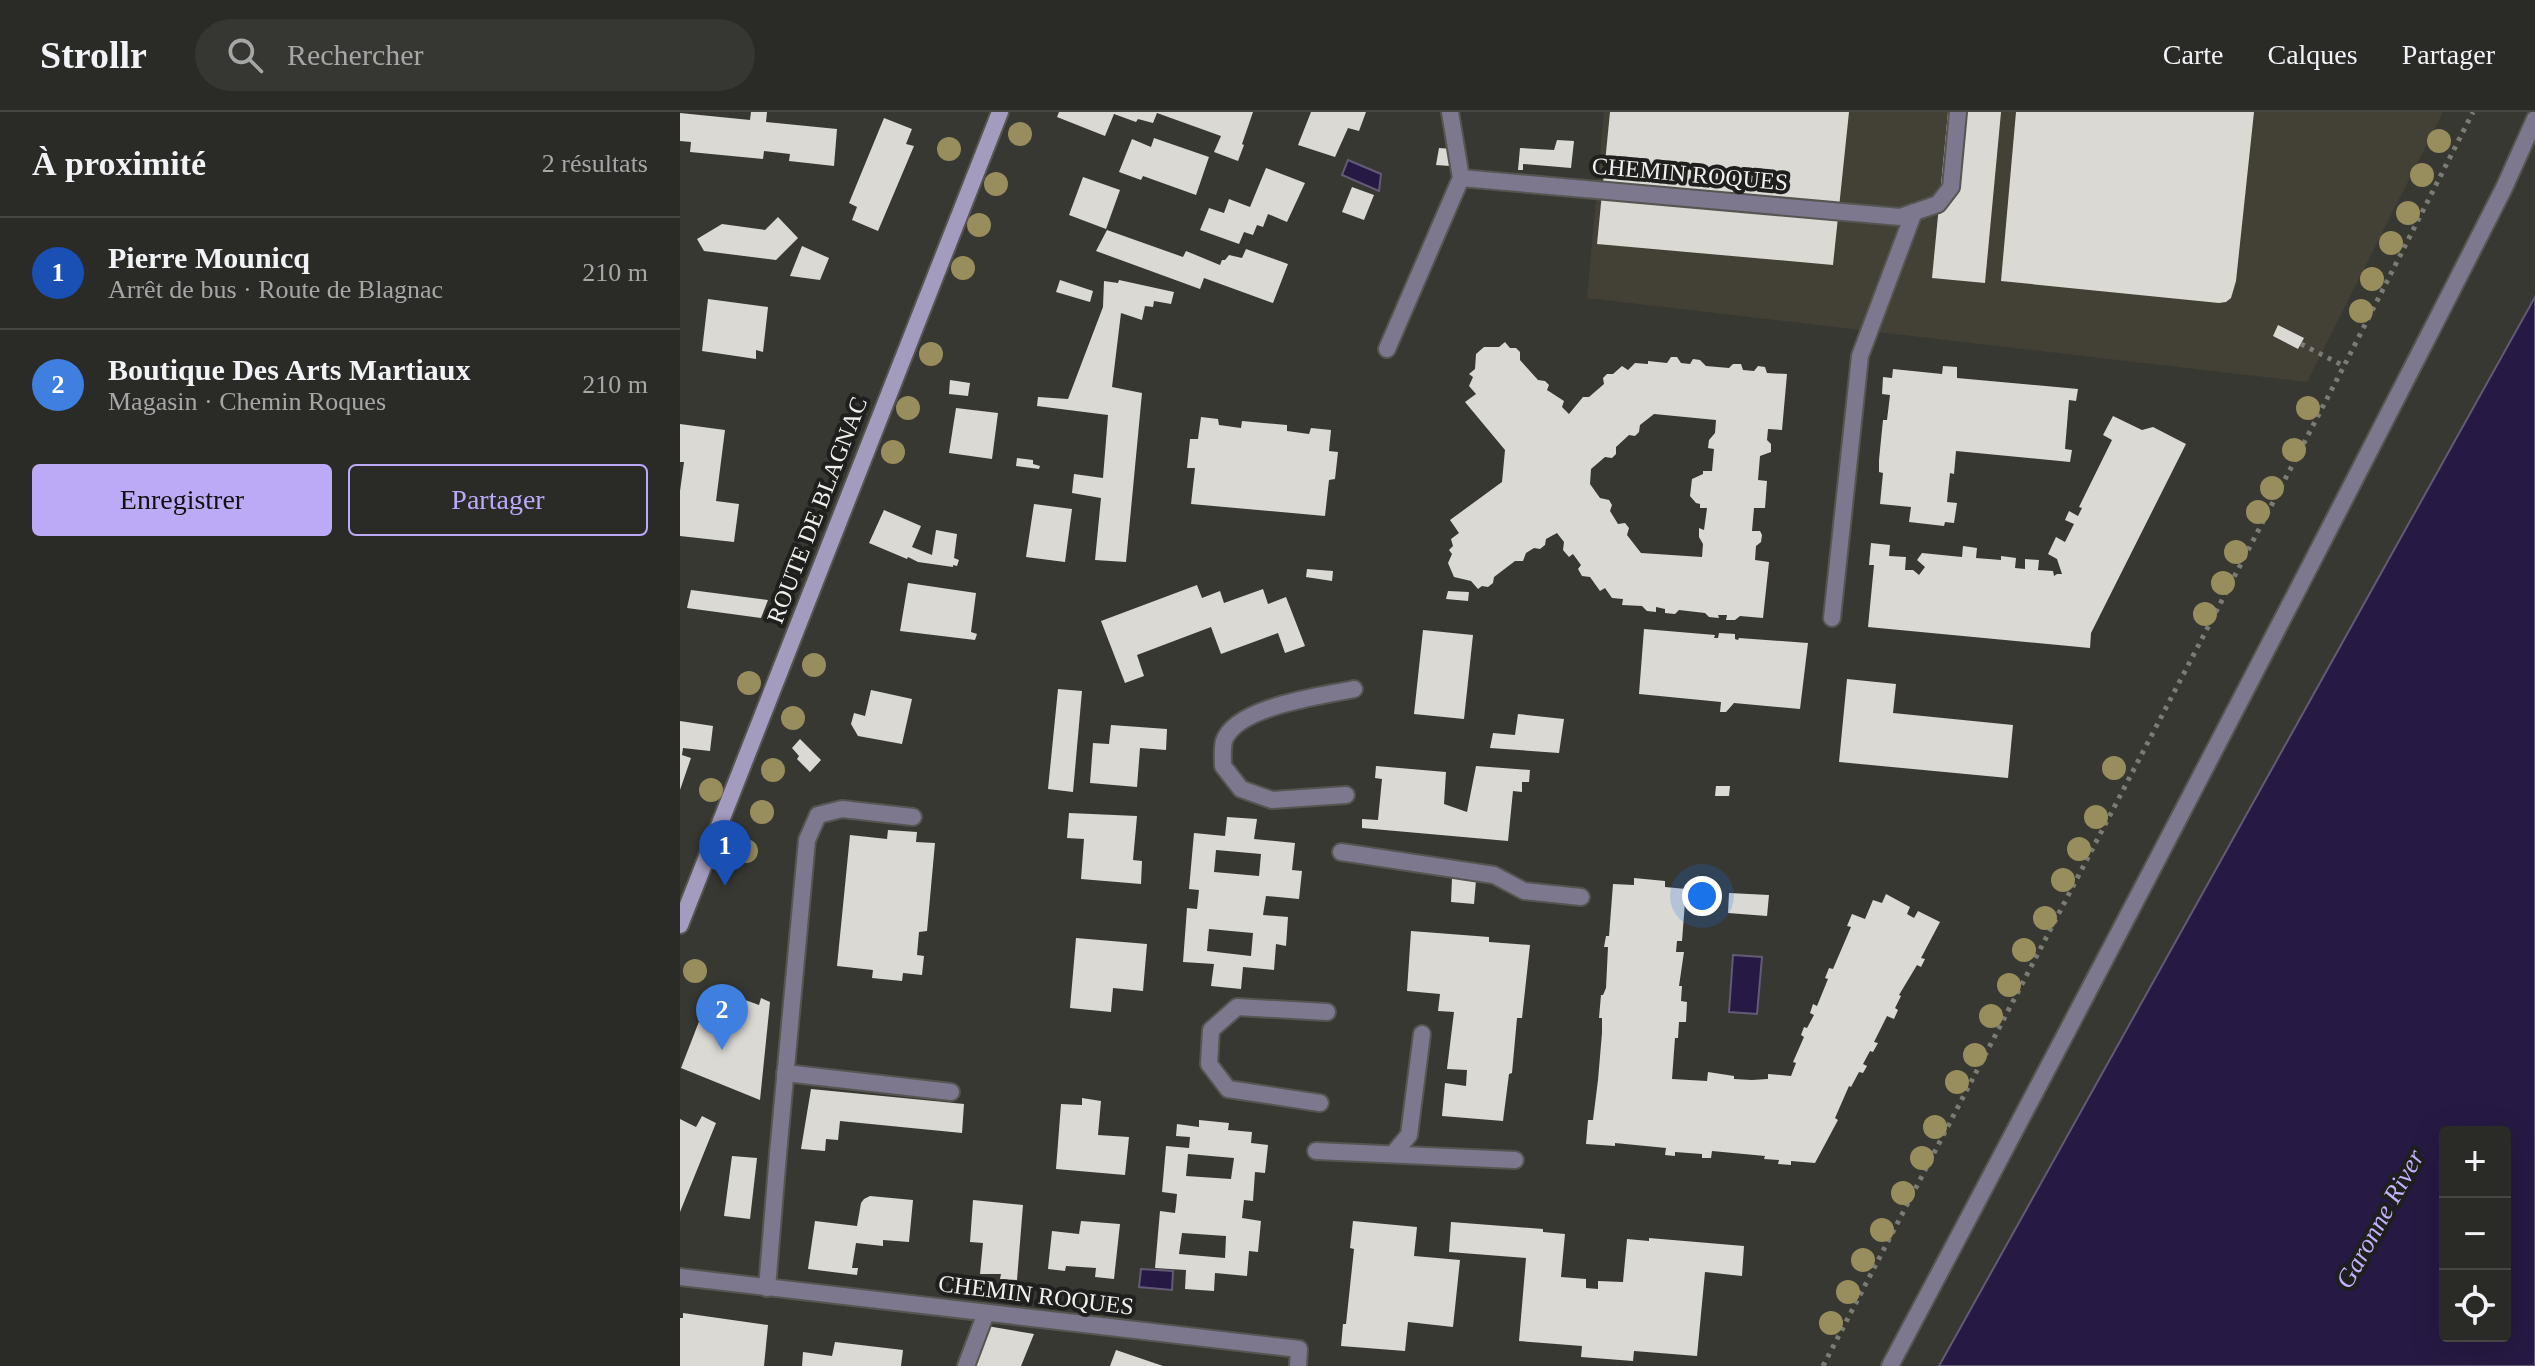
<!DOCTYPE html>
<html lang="fr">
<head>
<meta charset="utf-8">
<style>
	:root { --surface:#2a2a26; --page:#363632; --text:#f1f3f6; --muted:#a5a7a7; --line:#464643; --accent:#bcaaf6 }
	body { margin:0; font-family:"Times New Roman",serif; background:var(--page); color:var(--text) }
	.controls { position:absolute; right:24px; bottom:24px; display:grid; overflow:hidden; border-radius:8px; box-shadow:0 8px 32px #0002 }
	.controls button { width:72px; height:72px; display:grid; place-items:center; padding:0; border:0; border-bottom:2px solid var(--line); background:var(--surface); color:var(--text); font:40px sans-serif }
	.you { position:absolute; left:1022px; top:784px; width:28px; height:28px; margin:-20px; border:6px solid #fff; border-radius:50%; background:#1a73e8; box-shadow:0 0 0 12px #1a73e833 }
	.badge { display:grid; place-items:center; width:52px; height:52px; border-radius:50%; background:var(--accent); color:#fff; font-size:26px; font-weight:700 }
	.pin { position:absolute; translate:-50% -66px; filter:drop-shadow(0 2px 4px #0008) }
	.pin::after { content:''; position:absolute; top:42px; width:28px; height:24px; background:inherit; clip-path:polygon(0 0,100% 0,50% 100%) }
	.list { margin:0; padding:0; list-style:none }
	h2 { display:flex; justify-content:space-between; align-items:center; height:104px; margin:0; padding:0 32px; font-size:34px }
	h2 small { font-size:26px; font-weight:400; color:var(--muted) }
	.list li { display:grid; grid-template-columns:52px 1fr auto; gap:24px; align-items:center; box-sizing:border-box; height:112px; padding:0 32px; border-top:2px solid var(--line) }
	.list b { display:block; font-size:30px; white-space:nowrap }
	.list p { margin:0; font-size:26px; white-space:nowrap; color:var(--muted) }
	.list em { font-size:26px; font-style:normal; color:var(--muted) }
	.actions { display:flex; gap:16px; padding:24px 32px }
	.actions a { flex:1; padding:18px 0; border:2px solid var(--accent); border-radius:8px; text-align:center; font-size:28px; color:var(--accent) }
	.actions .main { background:var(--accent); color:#111 }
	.icon { flex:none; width:44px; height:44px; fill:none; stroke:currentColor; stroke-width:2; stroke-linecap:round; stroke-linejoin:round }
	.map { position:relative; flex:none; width:1855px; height:1254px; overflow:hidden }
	header { display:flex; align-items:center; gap:48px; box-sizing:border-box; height:112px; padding:0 40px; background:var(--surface); border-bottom:2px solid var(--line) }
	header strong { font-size:38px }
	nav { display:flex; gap:44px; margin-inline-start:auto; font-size:28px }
	.search { width:560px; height:72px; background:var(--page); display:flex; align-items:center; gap:20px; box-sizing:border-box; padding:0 28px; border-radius:44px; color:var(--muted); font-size:30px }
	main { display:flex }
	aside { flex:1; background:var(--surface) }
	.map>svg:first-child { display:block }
	.built { fill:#434136 }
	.water { fill:#261943; stroke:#635a76; stroke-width:2; fill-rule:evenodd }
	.building { fill:#dad9d4; fill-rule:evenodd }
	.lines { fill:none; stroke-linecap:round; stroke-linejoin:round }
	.lane-casing { stroke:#555551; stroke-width:20 }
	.street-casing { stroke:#555551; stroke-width:20 }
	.secondary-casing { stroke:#555551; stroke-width:20 }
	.path { stroke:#7c7c77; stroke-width:5; stroke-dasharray:4 6; stroke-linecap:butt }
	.lane { stroke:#7d788e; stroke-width:16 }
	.street { stroke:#7d788e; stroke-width:16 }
	.secondary { stroke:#a49cbf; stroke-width:16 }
	.tree { fill:#978d5d }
	.labels { text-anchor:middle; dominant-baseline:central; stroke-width:8; stroke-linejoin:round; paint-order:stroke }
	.street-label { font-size:24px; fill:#f0f0ed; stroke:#1f1f1d }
	.water-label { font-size:26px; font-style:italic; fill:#c3b1fc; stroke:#1f1f1d }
</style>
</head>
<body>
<header>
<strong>Strollr</strong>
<div class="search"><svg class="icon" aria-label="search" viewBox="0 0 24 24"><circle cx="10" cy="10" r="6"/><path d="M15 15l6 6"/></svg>Rechercher</div>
<nav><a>Carte</a><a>Calques</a><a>Partager</a></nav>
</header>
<main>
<aside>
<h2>À proximité<small>2 résultats</small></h2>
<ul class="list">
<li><span class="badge" style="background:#1a4fb4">1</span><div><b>Pierre Mounicq</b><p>Arrêt de bus · Route de Blagnac</p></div><em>210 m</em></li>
<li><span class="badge" style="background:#3f7fe0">2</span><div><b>Boutique Des Arts Martiaux</b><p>Magasin · Chemin Roques</p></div><em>210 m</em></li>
</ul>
<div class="actions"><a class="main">Enregistrer</a><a>Partager</a></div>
</aside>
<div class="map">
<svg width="1855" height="1254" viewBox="0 0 1855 1254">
	<rect width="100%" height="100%" fill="#383833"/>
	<path class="built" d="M924,0H1763L1627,270L907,186Z"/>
	<g class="water">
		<path d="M668,48L701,62L699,79L662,63Z"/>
		<path d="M1855,185V1254H1259ZM1765,1020H1825V1224H1765Z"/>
		<path d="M1053,843L1082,845L1077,902L1049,900Z"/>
		<path d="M461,1157L493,1159L492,1178L459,1175Z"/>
	</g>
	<g class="building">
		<path d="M71,0H87L86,10L157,17L154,54L109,49L110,42L84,39L83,47L10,40L11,30L0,29V1L70,8Z"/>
		<path d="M379,0H573L562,32L564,33L558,49L534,40L541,24L477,1L473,11L458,7L456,10L434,2L425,24L377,5Z"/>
		<path d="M631,0H686L679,19L668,16L655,45L618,33Z"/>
		<path d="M930,0H1169L1153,153L917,132Z"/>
		<path d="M1268,0H1321L1305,171L1252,166Z"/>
		<path d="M1336,0H1574L1556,169L1551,186L1546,190L1539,191L1321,169Z"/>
		<path d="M204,6L232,17L226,32L234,34L198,119L172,108L177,95L169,91Z"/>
		<path d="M474,26L529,45L516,83L463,64L461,68L439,60L452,27L471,35Z"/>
		<path d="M877,28L894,29L891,56L843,52V58H838L840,36L874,38Z"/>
		<path d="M759,36L786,38L784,55L756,53Z"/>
		<path d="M586,56L625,71L607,110L588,102L583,115L577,113L573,123L564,120L559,132L520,118L529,96L544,101L549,87L570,95Z"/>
		<path d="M403,65L440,78L426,117L389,103Z"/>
		<path d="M672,75L694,83L684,108L662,100Z"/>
		<path d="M98,105L118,126L96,148L24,139L17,127L42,112L85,118Z"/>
		<path d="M427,118L503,145L506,139L540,153L542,148H545L549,143L562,146L566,137L608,152L593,191L524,166L520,177L416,139Z"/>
		<path d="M122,134L149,146L140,168L110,164Z"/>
		<path d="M380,168L413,179L410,190L376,180Z"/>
		<path d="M439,168L494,180L491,192L474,189L473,195L465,194L462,208L441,201L432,275L462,281L446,450L415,448L421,386L392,381L394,362L423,366L428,303L357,294L358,285L388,287L423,195L424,169L438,171Z"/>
		<path d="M28,187L88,195L83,240L76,238V247L22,239Z"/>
		<path d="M1598,213L1624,226L1618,237L1593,224Z"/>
		<path d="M825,230L830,236H836L840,240V248L858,268L865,269L869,273L867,278L884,289L882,295L889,302L903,285H909L924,272L923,266L927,262H933L942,254L948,258L955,251L968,252V249L987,251L991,245H997L1001,251L1010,252L1013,247L1020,248L1026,254L1049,256L1053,252H1061L1063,258L1074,259L1078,254L1085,255L1087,261L1107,262L1102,318L1088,317L1087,328L1091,332V340L1080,344L1078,368L1087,369L1085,396H1074L1072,419H1080L1082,423L1081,430L1076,434L1075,448L1089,450L1083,506L1060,504L1055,508H1046L1047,503H1038L1039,506L1029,505L1025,501L999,498L995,502L985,501V497L976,495V500L967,499L962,494L942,493L943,487L932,486L925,476L920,479L910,465L902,464L898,457L901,453L893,442L889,445L883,438L884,430L877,421L866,427L865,433L860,437L854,436L846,441L843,449H835L814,465L813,471L808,475L802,474L798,477L791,469L774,465L768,451L772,442L769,438L773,434L771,427L779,421L770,408L822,370L825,338L785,290L796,282L789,274L793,265L789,262L795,257L796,242L804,235H819ZM974,302L1036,308L1035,321L1029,328L1028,336L1034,337L1032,359H1023V362L1012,367L1010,384L1016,391L1020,392V396H1027L1024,418L1019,416V425L1023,432L1022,445L961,441L947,423L949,416L945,411L938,412L930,399L932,393L929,388L920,386L910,372L911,357L925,345L932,346L936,342V335L949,323L955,324L959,320L960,313Z"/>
		<path d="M1263,254L1277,255V266L1398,277L1396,289L1389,288L1385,337L1392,338L1390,350L1276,339L1274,362L1270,361L1267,390L1277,391L1274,411L1265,410L1264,414L1229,410L1231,395L1200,392L1203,361L1199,360V348L1203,308H1207L1210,283L1202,282L1203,265L1212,266L1213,257L1262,262Z"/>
		<path d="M270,268L290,271L288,284L269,282Z"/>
		<path d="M276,296L318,301L312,347L269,341Z"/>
		<path d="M1433,304L1462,318L1473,315L1506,332L1411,521L1410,536L1188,515L1194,453H1189L1191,431L1210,433L1209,444L1226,445L1225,458H1233L1239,463L1245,455L1237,448L1242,441L1282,445L1283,434L1297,436L1296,446L1321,448V444L1336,446L1335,456L1345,457V447L1359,448L1358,458L1373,459L1374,464L1377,462H1382L1377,447L1368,442L1376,425L1385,430L1394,412L1385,408L1389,399L1398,404L1402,396L1399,395L1432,328L1423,323Z"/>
		<path d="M521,305L538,307L539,313L561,316L562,309L607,313V319L629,322L631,316L651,318L649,339L658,340L655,367L649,368L645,404L511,392L515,356H507L510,327H518Z"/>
		<path d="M0,312L45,318L36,389L59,392L54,430L0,424V379L4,350H0Z"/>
		<path d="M337,346L353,348V352L360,354L359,357L336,354Z"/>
		<path d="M354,392L392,397L385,450L346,445Z"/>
		<path d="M204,398L241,414L232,435L252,443L256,418L277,422L274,446L279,448L277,454L273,453V455L238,450L228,445L227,447L189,431Z"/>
		<path d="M627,457L653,459L652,469L626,465Z"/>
		<path d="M228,471L296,481L291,520L297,522L295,528L220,519Z"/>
		<path d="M517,473L522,486L540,479L544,491L583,477L588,492L606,485L625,534L605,541L598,521L541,542L531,515L457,543L464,564L445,571L421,509Z"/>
		<path d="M11,478L88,488L81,506L7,496Z"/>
		<path d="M768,479L789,480L788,489L766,487Z"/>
		<path d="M964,517L1035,523L1034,526H1038L1039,521L1055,522V527L1058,528L1059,526L1128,531L1120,597L1054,591L1046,600H1040L1041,590L959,582Z"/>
		<path d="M743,518L793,523L784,607L734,602Z"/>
		<path d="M1167,567L1216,572L1213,601L1333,613L1328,666L1159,650Z"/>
		<path d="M378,577L402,579L393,680L368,677Z"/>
		<path d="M191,578L232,587L222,632L178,624L171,612L174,601L185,604Z"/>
		<path d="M838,602L884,607L879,641L810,636L813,621L835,623Z"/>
		<path d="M0,609L33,614L30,639L3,636L2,643L11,646L0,678Z"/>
		<path d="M431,613L487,617L486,638L460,636L457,675L410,671L413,631L429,632Z"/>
		<path d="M120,627L141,648L130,660L117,647L119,644L112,636Z"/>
		<path d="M696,654L766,660L764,692L787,700L796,654L850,658L849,670H842V680L833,679L828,729L682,716V707L698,708L702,667L695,666Z"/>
		<path d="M1036,674H1050L1049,684H1035Z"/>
		<path d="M389,701L457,704L453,748L462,749L461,772L401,767L404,727L387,726Z"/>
		<path d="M547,705L577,707L574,727L615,731L612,758L622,759L619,787L586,784L583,803L608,805L606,834L596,832L594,858L563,855L561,877L531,874L534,852L503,850L507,796L517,797L519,778L509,777L514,721L545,724ZM536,738L581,742L579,764L534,760ZM529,817L573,821L571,844L527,839Z"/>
		<path d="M208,718L237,720L236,730L255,731L247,819L239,820L237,843L244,844L242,863L223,861L222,869L192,866L193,858L157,854L170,723L207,727Z"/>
		<path d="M772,766L796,768L794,792L771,790Z"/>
		<path d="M954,766L985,769V775L1006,777L1002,829H997L996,840H1004L999,874H1002L1001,889L1007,890L1006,910H999L998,926H995L992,967L1027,969L1028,960L1054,964V967L1072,968L1088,967V962L1111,964L1116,951L1113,950L1124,925L1121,923L1124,915L1127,916L1134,903L1130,901L1133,892L1137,894L1148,867L1145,866L1149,856L1153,857L1171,815L1167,814L1172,802L1185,807L1193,788L1202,791L1206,782L1230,795L1227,802L1234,806L1238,799L1260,810L1241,846L1245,847L1241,855L1237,853L1219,883L1221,884L1215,896L1218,898L1214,907L1207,904L1194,930L1198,931L1193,940L1190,939L1183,952L1187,954L1183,961L1179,960L1171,975L1169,974L1155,1006L1158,1008L1135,1051L1111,1049V1053L1098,1052L1099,1048L1084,1047L1085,1044L1032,1039L1031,1046H1022V1042L995,1040V1044L985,1043L986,1036L935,1031V1034L906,1032L908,1008H913L918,968L922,921V906H919L921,883H923L926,876L928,835H924L926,824H929L933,772L954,773Z"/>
		<path d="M1049,781L1089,783L1087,804L1048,801Z"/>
		<path d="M731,819L809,825V830L850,833L842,906H837L832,961L829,962L823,1009L762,1004L765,971L786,974L787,958L767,957L774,900L758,899L760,882L727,879Z"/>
		<path d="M396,826L467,832L463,879L433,876L431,900L390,896Z"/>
		<path d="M32,876L79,893L81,886L90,890L80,988L1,956Z"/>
		<path d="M131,977L284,992L282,1021L160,1009L158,1028L146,1027L145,1039L121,1037Z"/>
		<path d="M402,986L421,989L418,1023L449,1025L445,1063L376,1057L381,992L402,993Z"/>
		<path d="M22,1004L36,1011L0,1100V1007L16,1015Z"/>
		<path d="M519,1008L549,1011L548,1018L572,1020L571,1031L588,1033L585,1061L575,1060L573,1089L564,1088L562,1106L581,1109L578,1140L569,1139L567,1164L535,1161L534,1179L505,1177L506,1158L475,1156L480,1099L495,1101L496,1093L497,1082L482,1080L486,1034L509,1036L510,1025L496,1024L497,1012L519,1015ZM508,1042L554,1046L551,1067L506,1064ZM502,1121L546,1124L545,1146L499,1142Z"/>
		<path d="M52,1044L77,1046L70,1107L44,1104Z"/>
		<path d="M190,1084L233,1088L229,1130L203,1128V1134L176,1131L172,1156H178L177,1163L128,1157L135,1109L177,1114L181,1091L184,1087Z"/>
		<path d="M293,1088L343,1093L337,1168L320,1167L321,1162H300L303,1131L290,1130Z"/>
		<path d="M401,1109L440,1112L434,1167L415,1165L416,1156L386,1154L385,1159L368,1157L372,1119L399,1122Z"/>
		<path d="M673,1109L737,1115L734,1144L780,1148L773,1215L728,1210L725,1239L661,1234L663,1212H666L674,1137L670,1136Z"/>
		<path d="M771,1110L863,1117V1120L885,1122L881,1165L906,1167V1176L918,1177V1169L943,1170L947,1127L969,1129V1126L1064,1134L1062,1164L1025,1160L1017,1244L954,1239L953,1249L901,1245L902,1234L839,1229L846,1146L769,1140Z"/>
		<path d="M3,1201L88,1213L84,1254H0V1206H3Z"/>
		<path d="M307,1214L354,1222L341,1254H292Z"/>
		<path d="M155,1230L223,1238L221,1254H122L123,1240L152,1244Z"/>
		<path d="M436,1238L483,1254H430Z"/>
	</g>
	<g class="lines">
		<g class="lane-casing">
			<g id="lane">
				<path d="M661,740L814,763L844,779L901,785"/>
				<path d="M105,961L271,980"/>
				<path d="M636,1039L835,1048"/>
				<path d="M98,1042L127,728L138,703L162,697L233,705"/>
				<path d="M713,1042L729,1023L742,922"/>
				<path d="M286,1254L306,1201"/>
				<path d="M1210,1254C1418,863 1623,471 1824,76L1855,7"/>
			</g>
		</g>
		<g class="street-casing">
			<g id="street">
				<path d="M781,66L1220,105L1258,92L1271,75L1278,0"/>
				<path d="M707,237L781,66L770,0"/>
				<path d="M1152,506L1180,244L1234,100"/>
				<path d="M666,683L592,688L561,677L543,654C543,647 542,637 544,629C556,594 643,584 674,577"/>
				<path d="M640,991L548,977L529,952L531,918L557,895L647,900"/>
				<path d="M0,1165L619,1237L618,1254"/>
				<path d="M87,1176L98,1042"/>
			</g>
		</g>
		<g class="secondary-casing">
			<path id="secondary" d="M0,813L320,0"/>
		</g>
		<g class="path">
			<path d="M1621,232L1664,254"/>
			<path d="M1143,1254L1664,254L1793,0"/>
		</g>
		<use href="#lane" class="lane"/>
		<use href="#street" class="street"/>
		<use href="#secondary" class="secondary"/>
	</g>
	<g class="tree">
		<circle cx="340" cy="22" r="12"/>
		<circle cx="1759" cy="29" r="12"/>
		<circle cx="269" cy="37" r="12"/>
		<circle cx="1742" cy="63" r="12"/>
		<circle cx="316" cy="72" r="12"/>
		<circle cx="1728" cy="101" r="12"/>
		<circle cx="299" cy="113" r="12"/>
		<circle cx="1711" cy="131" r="12"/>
		<circle cx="283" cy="156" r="12"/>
		<circle cx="1692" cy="167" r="12"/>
		<circle cx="1681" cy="199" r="12"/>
		<circle cx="251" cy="242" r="12"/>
		<circle cx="228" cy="296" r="12"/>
		<circle cx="1628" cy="296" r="12"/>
		<circle cx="1614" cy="338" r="12"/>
		<circle cx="213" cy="340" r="12"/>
		<circle cx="1592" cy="376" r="12"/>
		<circle cx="1578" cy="400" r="12"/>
		<circle cx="1556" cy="440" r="12"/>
		<circle cx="1543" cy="471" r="12"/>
		<circle cx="1525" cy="502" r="12"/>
		<circle cx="134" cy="553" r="12"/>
		<circle cx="69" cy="571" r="12"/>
		<circle cx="113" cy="606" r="12"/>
		<circle cx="1434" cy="656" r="12"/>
		<circle cx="93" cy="658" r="12"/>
		<circle cx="31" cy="678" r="12"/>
		<circle cx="82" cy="700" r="12"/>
		<circle cx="1416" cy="705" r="12"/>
		<circle cx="1399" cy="737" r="12"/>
		<circle cx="66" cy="739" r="12"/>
		<circle cx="1383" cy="768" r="12"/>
		<circle cx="1365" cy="806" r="12"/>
		<circle cx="1344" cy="838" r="12"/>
		<circle cx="15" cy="859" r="12"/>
		<circle cx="1329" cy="873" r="12"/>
		<circle cx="1311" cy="904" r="12"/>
		<circle cx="1295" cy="943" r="12"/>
		<circle cx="1277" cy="970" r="12"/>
		<circle cx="1255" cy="1015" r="12"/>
		<circle cx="1242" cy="1046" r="12"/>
		<circle cx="1223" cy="1081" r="12"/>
		<circle cx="1202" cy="1118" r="12"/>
		<circle cx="1183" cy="1148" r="12"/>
		<circle cx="1168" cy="1180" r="12"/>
		<circle cx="1151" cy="1211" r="12"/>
	</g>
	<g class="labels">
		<g class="street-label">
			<text transform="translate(1010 62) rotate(5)">CHEMIN ROQUES</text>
			<text transform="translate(137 398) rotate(-69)">ROUTE DE BLAGNAC</text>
			<text transform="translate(356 1183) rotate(7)">CHEMIN ROQUES</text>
		</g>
		<g class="water-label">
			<text transform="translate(1700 1107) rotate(-61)">Garonne River</text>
		</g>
	</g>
</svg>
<div class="controls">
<button>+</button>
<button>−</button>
<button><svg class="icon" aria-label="locate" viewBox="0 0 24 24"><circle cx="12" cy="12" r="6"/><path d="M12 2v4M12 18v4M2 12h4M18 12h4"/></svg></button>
</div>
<div class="you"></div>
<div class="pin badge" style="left:45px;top:774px;background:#1a4fb4">1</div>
<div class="pin badge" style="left:42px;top:938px;background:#3f7fe0">2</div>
</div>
</main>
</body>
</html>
